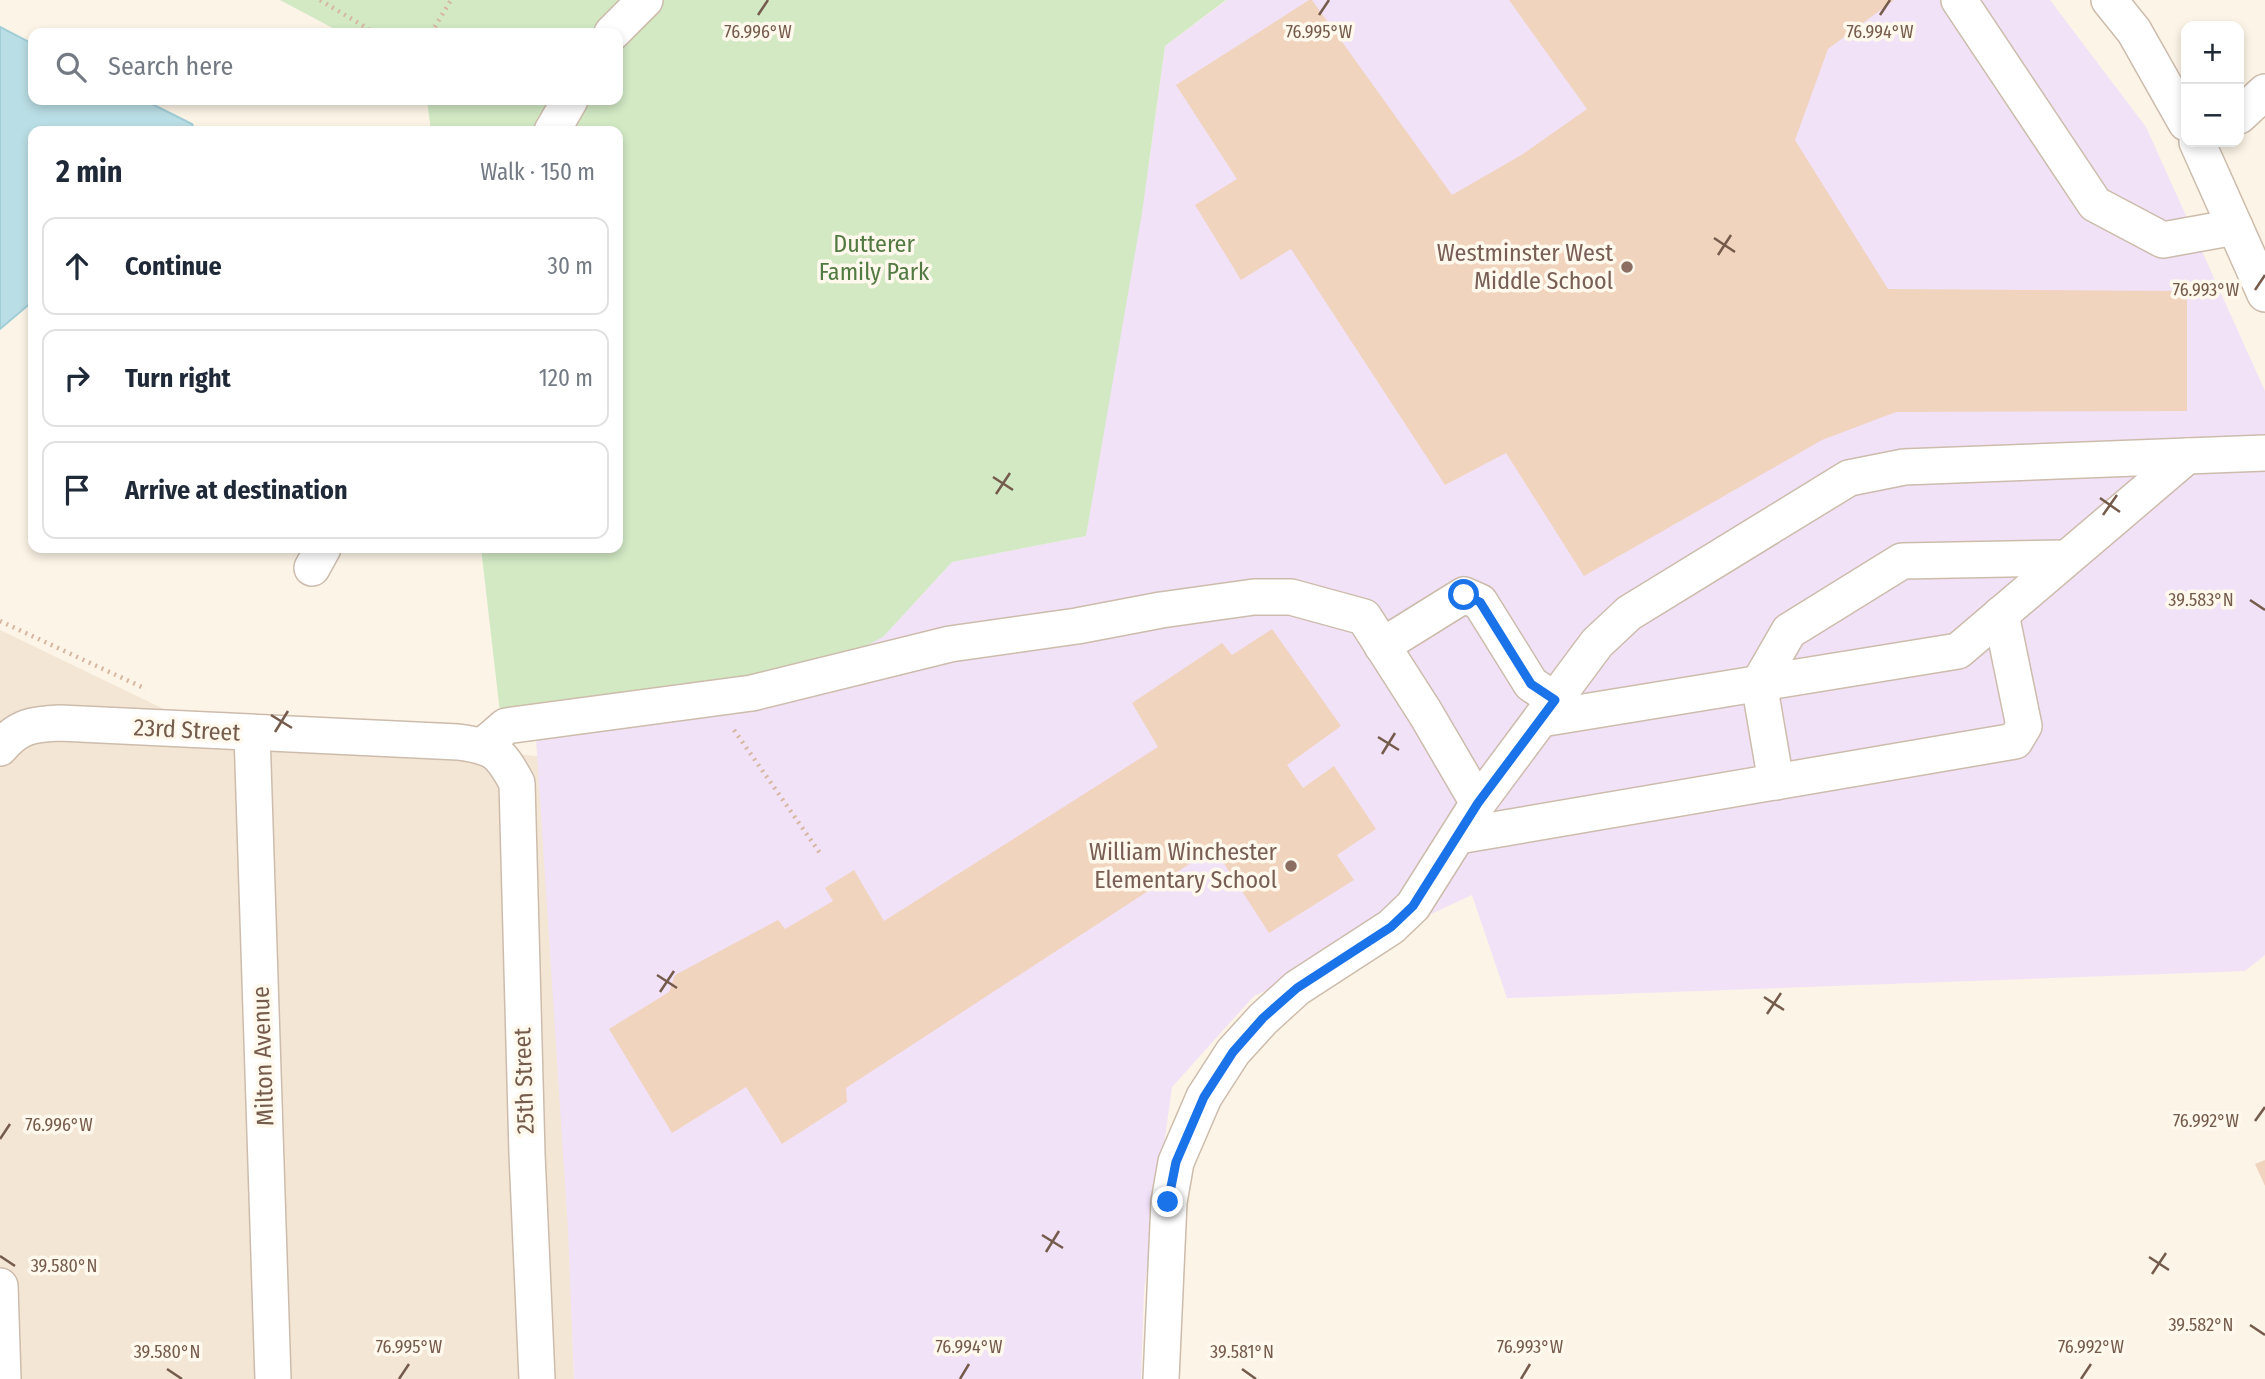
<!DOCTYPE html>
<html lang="en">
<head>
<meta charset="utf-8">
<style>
	:root { --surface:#fff; --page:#f2f2f3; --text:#1f2937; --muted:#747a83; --line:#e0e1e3 }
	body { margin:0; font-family:"Fira Sans Condensed",sans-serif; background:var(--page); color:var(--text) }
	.controls { position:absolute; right:21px; top:21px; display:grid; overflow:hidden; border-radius:14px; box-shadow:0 4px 10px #0003 }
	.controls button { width:63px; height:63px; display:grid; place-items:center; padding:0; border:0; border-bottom:2px solid var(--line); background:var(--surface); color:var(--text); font:35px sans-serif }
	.stop { position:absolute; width:21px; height:21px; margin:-16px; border:5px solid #1a73e8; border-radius:50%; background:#fff }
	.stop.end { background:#1a73e8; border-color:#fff; box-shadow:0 2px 7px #0008 }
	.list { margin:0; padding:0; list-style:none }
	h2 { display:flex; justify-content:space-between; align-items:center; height:91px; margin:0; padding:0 28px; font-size:30px }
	h2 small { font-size:23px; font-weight:400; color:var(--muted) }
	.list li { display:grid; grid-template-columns:46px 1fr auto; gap:21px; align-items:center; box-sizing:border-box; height:98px; margin:0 14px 14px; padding:0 14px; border:2px solid var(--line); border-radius:14px }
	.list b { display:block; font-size:26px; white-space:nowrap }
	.list em { font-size:23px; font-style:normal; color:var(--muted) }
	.icon { flex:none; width:38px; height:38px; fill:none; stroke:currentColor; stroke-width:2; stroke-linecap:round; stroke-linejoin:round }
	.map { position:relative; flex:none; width:2265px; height:1379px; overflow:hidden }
	.search { position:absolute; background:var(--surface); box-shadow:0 4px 10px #0003; left:28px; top:28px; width:595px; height:77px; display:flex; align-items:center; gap:18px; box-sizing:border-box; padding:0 24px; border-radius:14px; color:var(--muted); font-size:26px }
	.panel { position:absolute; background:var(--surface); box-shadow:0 4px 10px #0003; left:28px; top:126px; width:595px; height:427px; border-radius:14px }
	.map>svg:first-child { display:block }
	.residential { fill:#f3e6d4 }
	.education { fill:#f1e2f8 }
	.green { fill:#d2e9c4 }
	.water { fill:#badee5; stroke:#a1cdd7; stroke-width:2 }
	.building { fill:#f1d4be }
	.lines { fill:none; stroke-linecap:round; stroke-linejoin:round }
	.minor-casing { stroke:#cdbcac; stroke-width:38 }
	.path { stroke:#d6b7a1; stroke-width:4.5; stroke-dasharray:2 5; stroke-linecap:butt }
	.minor { stroke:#fff; stroke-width:35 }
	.route { stroke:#1a73e8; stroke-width:9 }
	.ticks { fill:none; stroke:#755b4b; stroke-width:2.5 }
	.education-dot { fill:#8d6e63; stroke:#fff8ec; stroke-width:2.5 }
	.labels { text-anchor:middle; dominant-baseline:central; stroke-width:7; stroke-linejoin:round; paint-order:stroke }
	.park-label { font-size:24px; fill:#527a43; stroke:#fff8ec }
	.education-label { font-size:24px; fill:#785e54; stroke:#fff8ec; text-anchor:end }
	.street-label { font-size:24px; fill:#755b4b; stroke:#fff8ec }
	.ticks-label { font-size:18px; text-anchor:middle; fill:#755b4b; stroke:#fff8ec; stroke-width:7; stroke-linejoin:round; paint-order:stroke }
</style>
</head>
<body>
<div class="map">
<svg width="2265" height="1379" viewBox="0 0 2265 1379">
	<rect width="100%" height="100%" fill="#fcf4e6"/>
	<path class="residential" d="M0,630L172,713L551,758L574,1379H0Z"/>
	<path class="education" d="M1227,0H2050L2146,127L2265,391V955L2245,971L1507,998L1472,895L1254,996L1172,1087L1144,1290L1141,1379H574L568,1229L535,723L883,637L952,562L1086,536L1150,156L1165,46Z"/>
	<path class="green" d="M280,0H1226L1165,46L1142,213L1086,536L952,562L883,637L829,665L501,721L481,548H618V131H431L427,100H618V33H342Z"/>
	<path class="water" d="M0,27L33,44V100H144L192,124L195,131H33V301L0,329Z"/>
	<g class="building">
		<path d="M1309,0H1312L1452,195L1523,154L1587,109L1509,0H1894L1828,49L1795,140L1888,289L2187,291V411L1896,412L1822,440L1584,576L1506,453L1445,485L1291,249L1241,280L1195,205L1237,179L1176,85Z"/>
		<path d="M1272,629L1341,726L1287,765L1303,788L1334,766L1376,829L1337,855L1354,880L1269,933L1214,848L846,1088L847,1102L782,1144L746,1087L672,1133L609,1029L669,992L675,975L778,920L785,929L833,901L825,888L854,870L884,921L1158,747L1132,703L1222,643L1232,655Z"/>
		<path d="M2265,1160V1186L2255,1164Z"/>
	</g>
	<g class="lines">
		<g class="minor-casing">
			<g id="minor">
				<path d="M1959,0L2095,204L2163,240L2235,227"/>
				<path d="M2109,0L2134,31L2186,123"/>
				<path d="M612,33L645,0"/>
				<path d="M2239,116L2265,92"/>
				<path d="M552,131L570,100"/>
				<path d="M2197,142L2265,294"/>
				<path d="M312,568L323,548"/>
				<path d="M1382,646L1464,595L1480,602L1531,684L1555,700"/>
				<path d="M1541,719L1958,651L2187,456"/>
				<path d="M252,733L273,1379"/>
				<path d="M484,745L506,726L752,693L950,644L1077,626L1161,610L1254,597H1291L1364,617L1426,714L1478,803L1413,906L1391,927L1297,988L1263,1019L1233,1052L1204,1097L1176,1162L1169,1202L1161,1379"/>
				<path d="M0,748C18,726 33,724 60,723L458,742C494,747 499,750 517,783L527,1154L537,1379"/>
				<path d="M1776,782L1759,683L1789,631L1902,561L2066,558"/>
				<path d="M1478,803L1597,643L1629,613L1849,478L1904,467L2265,453"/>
				<path d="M1458,836L2015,741L2024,726L2001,614"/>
				<path d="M0,1286L3,1379"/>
			</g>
		</g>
		<g class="path">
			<path d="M320,0L375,33"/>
			<path d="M431,33L451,0"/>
			<path d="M0,621L146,689"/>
			<path d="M734,730L822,856"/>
		</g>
		<use href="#minor" class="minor"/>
	</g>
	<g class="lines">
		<path class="route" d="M1168,1202L1176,1162L1204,1097L1233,1052L1263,1018L1297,988L1391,927L1413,906L1478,803L1555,700L1531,684L1480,602L1464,595"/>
	</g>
	<path class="ticks" d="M758,15L768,0M1319,15L1329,0M1880,15L1890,0M1714,238L1735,252M1718,255L1731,235M2255,290L2265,275M993,477L1013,490M996,494L1010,473M2100,498L2120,512M2103,515L2117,495M2250,600L2265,610M271,715L292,728M275,732L288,711M1378,737L1399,750M1382,754L1395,733M657,975L677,988M660,992L674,971M1764,997L1784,1010M1767,1014L1781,993M2255,1121L2265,1107M0,1139L10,1124M1042,1235L1063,1248M1046,1252L1059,1231M0,1256L15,1266M2149,1257L2169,1270M2152,1274L2166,1253M2250,1325L2265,1335M167,1369L182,1379M1242,1369L1256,1379M399,1379L409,1364M960,1379L969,1364M1521,1379L1530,1364M2081,1379L2091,1364"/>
	<g class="education-dot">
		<circle cx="1627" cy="267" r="7"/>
		<circle cx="1291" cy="866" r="7"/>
	</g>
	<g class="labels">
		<g class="park-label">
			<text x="874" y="244">Dutterer<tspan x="874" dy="28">Family Park</tspan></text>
		</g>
		<g class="education-label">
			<text x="1613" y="253">Westminster West<tspan x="1613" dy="28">Middle School</tspan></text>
			<text x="1277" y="852">William Winchester<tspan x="1277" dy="28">Elementary School</tspan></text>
		</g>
		<g class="street-label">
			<text transform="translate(187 730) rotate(3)">23rd Street</text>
			<text transform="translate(263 1056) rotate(-92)">Milton Avenue</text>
			<text transform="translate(524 1081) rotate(-92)">25th Street</text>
		</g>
	</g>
	<g class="ticks-label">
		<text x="758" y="38">76.996°W</text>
		<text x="1319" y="38">76.995°W</text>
		<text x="1880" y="38">76.994°W</text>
		<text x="2206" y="296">76.993°W</text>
		<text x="2201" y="606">39.583°N</text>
		<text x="2206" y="1127">76.992°W</text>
		<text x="59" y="1131">76.996°W</text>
		<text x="64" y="1272">39.580°N</text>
		<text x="2201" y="1331">39.582°N</text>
		<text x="409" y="1353">76.995°W</text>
		<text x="969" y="1353">76.994°W</text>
		<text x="1530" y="1353">76.993°W</text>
		<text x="2091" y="1353">76.992°W</text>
		<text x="167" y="1358">39.580°N</text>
		<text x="1242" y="1358">39.581°N</text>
	</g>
</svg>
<div class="controls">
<button>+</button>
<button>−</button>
</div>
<div class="stop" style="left:1464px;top:595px"></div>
<div class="stop end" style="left:1168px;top:1202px"></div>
<div class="search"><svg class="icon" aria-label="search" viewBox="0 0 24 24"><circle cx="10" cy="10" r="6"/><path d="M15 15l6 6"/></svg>Search here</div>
<section class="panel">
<h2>2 min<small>Walk · 150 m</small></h2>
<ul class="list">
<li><svg class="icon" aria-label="ahead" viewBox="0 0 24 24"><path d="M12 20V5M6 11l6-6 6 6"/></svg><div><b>Continue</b></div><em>30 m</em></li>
<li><svg class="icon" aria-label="right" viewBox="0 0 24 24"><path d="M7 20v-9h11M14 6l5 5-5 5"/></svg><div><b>Turn right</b></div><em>120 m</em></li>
<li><svg class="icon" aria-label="arrive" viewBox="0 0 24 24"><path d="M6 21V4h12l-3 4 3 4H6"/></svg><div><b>Arrive at destination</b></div></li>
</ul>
</section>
</div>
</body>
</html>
